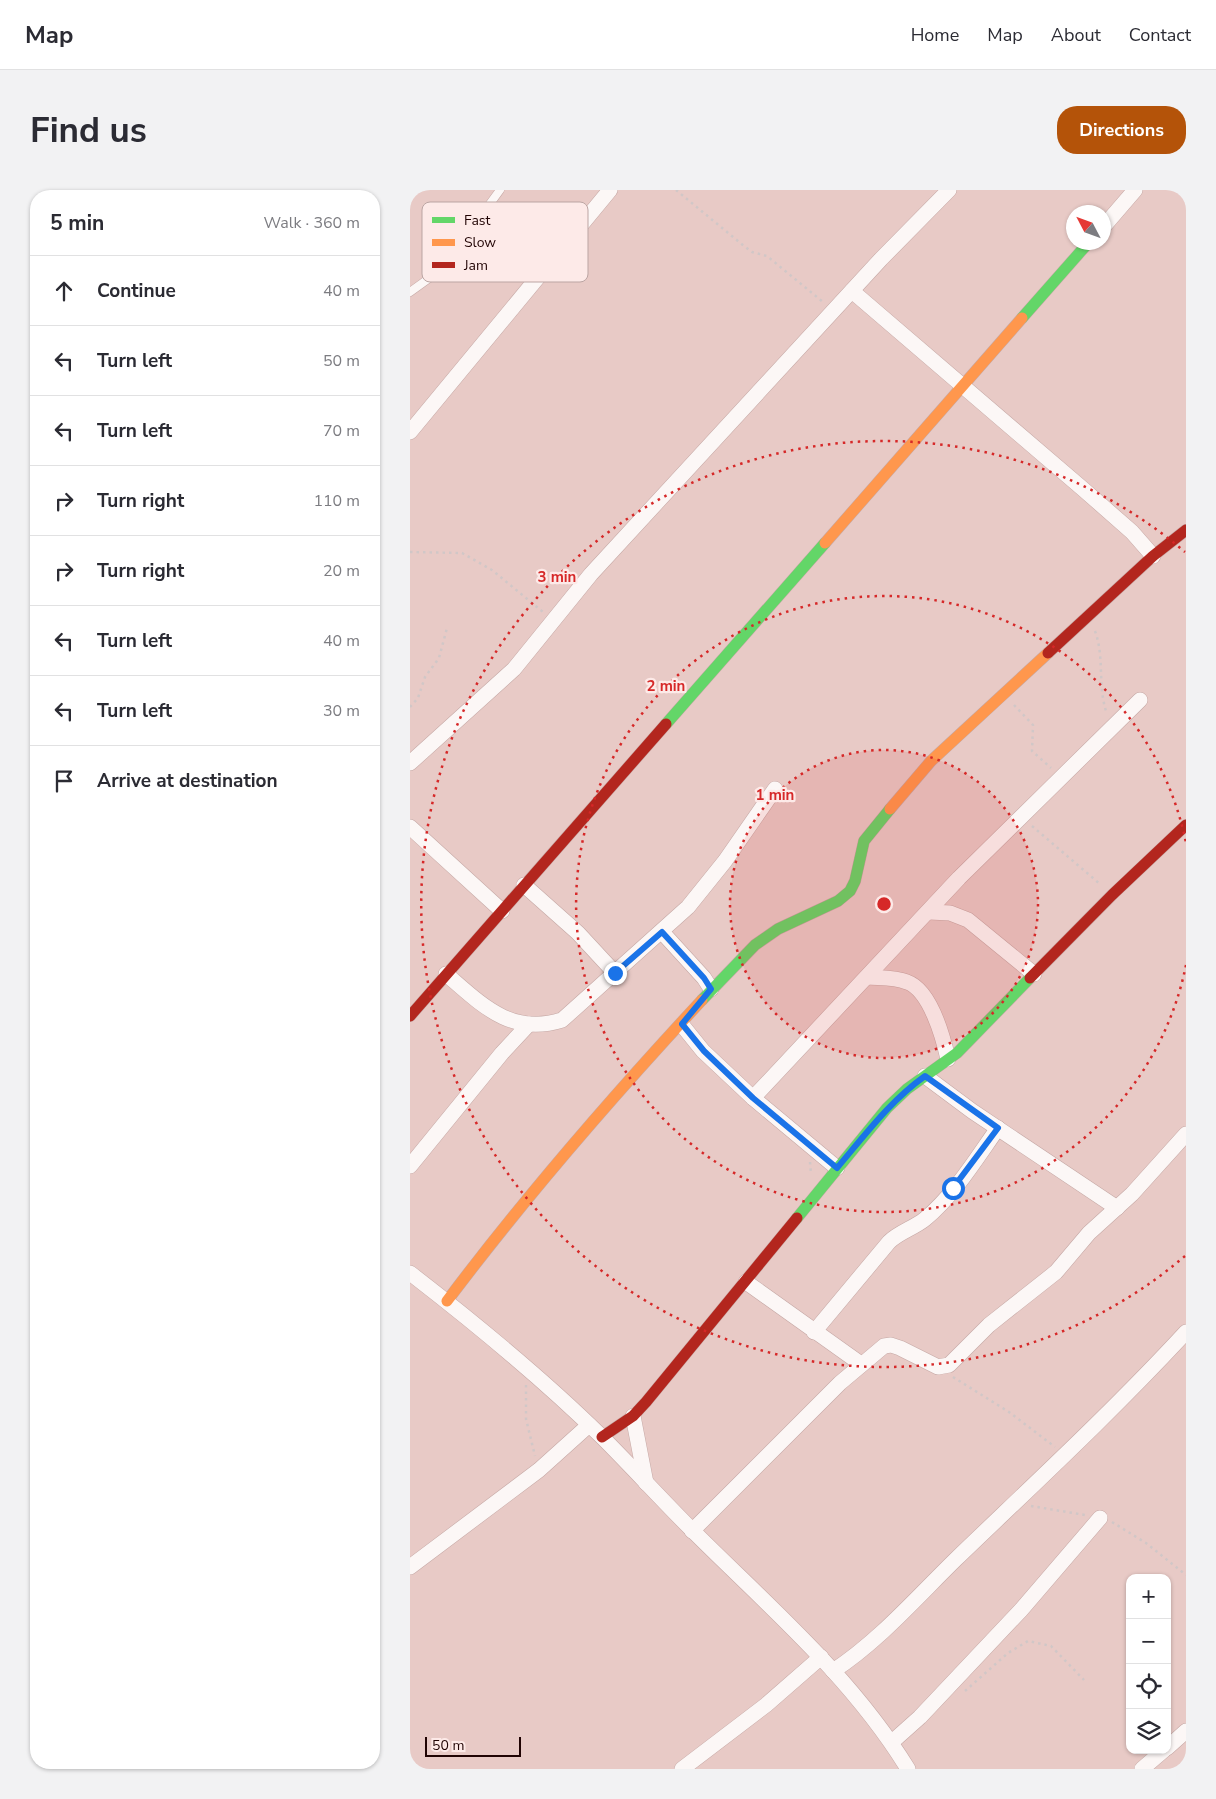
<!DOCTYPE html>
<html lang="en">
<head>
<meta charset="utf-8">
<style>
	:root { --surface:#fff; --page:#f2f2f3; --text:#2b2b33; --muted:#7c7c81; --line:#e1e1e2; --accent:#b45309 }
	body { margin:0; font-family:"Nunito Sans",sans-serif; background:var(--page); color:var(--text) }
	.controls { position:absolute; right:15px; bottom:15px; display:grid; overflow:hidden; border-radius:10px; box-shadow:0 1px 4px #0004 }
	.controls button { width:45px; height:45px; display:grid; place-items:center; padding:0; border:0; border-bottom:1px solid var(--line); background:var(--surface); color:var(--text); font:25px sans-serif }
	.compass { position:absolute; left:656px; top:15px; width:45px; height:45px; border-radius:50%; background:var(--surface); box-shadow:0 1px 4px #0004; rotate:311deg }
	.scale { position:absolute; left:15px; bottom:12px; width:96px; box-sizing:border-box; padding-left:5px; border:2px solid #200303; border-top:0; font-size:14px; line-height:18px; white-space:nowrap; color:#200303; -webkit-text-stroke:4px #fdeae8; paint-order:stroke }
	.stop { position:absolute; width:15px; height:15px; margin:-11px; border:4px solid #1a73e8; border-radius:50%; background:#fff }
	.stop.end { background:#1a73e8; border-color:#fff; box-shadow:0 1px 5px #0008 }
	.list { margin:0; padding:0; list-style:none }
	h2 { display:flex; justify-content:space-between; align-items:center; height:65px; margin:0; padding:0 20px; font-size:21px }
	h2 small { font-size:16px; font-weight:400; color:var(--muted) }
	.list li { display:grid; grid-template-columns:32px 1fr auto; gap:15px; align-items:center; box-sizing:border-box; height:70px; padding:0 20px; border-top:1px solid var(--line) }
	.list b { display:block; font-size:19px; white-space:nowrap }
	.list em { font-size:16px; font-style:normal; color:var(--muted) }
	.icon { flex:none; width:28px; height:28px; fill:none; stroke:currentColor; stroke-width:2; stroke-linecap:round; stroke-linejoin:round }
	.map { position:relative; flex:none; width:776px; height:1579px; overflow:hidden; border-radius:20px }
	header { display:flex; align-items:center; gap:30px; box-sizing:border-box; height:70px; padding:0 25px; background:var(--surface); border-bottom:1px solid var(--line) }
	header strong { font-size:24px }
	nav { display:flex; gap:28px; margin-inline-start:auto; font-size:18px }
	.intro { display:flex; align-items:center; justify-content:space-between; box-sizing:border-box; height:120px; padding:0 30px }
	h1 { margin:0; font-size:35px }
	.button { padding:12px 22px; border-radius:20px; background:var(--accent); color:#fff; font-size:18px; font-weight:700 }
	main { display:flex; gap:30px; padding:0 30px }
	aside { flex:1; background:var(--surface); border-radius:20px; box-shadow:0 1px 4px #0004 }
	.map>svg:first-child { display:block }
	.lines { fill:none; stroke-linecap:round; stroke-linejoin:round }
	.lane-casing { stroke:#c5a8a5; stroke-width:9 }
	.street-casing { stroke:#c5a8a5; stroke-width:16 }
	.fast-casing { stroke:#c5a8a5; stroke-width:12 }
	.slow-casing { stroke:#c5a8a5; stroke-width:12 }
	.jam-casing { stroke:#c5a8a5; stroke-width:12 }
	.path { stroke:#d1c7c7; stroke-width:2.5; stroke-dasharray:2.5 4; stroke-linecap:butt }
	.lane { stroke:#fcf7f6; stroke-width:8 }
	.street { stroke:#fcf7f6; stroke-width:15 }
	.fast { stroke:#63d668; stroke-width:11 }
	.slow { stroke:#ff974d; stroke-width:11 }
	.jam { stroke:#b3261e; stroke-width:11 }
	.route { stroke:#1a73e8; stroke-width:6 }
	.ring { fill:none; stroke:#d62828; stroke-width:2.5; stroke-dasharray:2.5 5 }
	.key { fill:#fdeae8; stroke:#bba5a3; stroke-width:1 }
	.key-label { font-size:14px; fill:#200303 }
	.centre { fill:#d62828; stroke:#fdeae8; stroke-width:2.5 }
	.ring-label { font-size:15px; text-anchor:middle; font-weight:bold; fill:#d62828; stroke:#fdeae8; stroke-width:4.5; stroke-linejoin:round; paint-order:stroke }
</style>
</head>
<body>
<header>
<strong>Map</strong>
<nav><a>Home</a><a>Map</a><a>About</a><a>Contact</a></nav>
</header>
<div class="intro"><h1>Find us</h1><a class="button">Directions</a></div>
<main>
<aside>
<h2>5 min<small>Walk · 360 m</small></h2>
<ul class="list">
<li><svg class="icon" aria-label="ahead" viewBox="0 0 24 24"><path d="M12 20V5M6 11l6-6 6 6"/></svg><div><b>Continue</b></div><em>40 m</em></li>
<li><svg class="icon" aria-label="left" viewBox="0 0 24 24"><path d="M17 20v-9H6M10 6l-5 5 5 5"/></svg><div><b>Turn left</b></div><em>50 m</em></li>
<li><svg class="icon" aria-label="left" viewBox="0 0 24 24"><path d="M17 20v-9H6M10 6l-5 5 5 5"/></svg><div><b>Turn left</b></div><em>70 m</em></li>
<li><svg class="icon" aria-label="right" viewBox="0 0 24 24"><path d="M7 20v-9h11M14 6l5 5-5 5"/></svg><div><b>Turn right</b></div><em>110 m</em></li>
<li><svg class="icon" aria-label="right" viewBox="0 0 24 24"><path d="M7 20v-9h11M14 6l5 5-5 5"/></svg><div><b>Turn right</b></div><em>20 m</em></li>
<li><svg class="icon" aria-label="left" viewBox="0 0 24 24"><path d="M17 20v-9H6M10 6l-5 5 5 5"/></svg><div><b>Turn left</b></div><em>40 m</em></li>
<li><svg class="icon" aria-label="left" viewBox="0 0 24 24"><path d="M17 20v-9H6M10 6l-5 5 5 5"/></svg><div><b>Turn left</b></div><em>30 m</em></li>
<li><svg class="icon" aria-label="arrive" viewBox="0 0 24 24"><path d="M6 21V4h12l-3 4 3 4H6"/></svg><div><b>Arrive at destination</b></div></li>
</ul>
</aside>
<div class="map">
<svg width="776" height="1579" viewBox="0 0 776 1579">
	<rect width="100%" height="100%" fill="#e8cac6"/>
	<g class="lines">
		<g class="lane-casing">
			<path id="lane" d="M0,102L32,79L90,0"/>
		</g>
		<g class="street-casing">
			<g id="street">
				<path d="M694,36L725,0"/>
				<path d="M442,101L673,299L722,342L743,366"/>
				<path d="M0,242L200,0"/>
				<path d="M0,573L104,479L181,384L471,69L539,0"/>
				<path d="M0,637L92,721"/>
				<path d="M114,695L168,743L205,783"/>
				<path d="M520,722L540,723L558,730L624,784"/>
				<path d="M252,742L294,788L301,799"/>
				<path d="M36,784C72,815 101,846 152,830L278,717L315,671L365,599"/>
				<path d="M458,787C470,788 485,787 497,792C520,800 533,847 538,869"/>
				<path d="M272,835L293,861L343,908L427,978"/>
				<path d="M515,886L562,921L707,1018"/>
				<path d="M343,908L549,688L730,510"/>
				<path d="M0,976L92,863L119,834"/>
				<path d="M0,1083C66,1134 132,1188 192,1247C222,1277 251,1309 281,1339C358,1416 441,1486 498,1579"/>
				<path d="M336,1092L451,1174"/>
				<path d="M404,1142L479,1052C489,1042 504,1038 515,1029C544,1005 566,969 588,938"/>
				<path d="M223,1226L236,1293"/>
				<path d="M282,1341L430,1193L474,1156L481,1155L490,1158L528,1177L539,1175L579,1135L646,1082L679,1043L722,1004L776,944"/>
				<path d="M0,1377L129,1280L179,1235"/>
				<path d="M423,1481C469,1451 507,1407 546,1369C624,1294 703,1221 776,1142"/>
				<path d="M482,1552L510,1527L611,1420L690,1328"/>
				<path d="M757,1558L776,1541"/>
				<path d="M272,1579L356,1515L411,1467"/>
				<path d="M732,1579L754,1560"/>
			</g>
		</g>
		<g class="fast-casing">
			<g id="fast">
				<path d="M612,128L679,52"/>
				<path d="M256,534L415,353"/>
				<path d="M292,810L345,755L368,739L428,711L440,701L445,691L454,651L480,619"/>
				<path d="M387,1028L477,918L497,899L547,863L620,788"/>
			</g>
		</g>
		<g class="slow-casing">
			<g id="slow">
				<path d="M415,353L612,128"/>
				<path d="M480,619L521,571L638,463"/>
				<path d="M37,1111C116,1006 202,907 292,810"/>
			</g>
		</g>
		<g class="jam-casing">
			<g id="jam">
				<path d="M638,463L743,366L776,340"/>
				<path d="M620,788L702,705L776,635"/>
				<path d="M0,826L256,534"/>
				<path d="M192,1247L223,1226L236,1212L387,1028"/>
			</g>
		</g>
		<g class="path">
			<path d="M266,0L334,56L342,62L357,66L413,112"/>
			<path d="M0,362L52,363L82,380L133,422"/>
			<path d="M685,441C695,468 687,496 697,524"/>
			<path d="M604,515L623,535L622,561L641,578"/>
			<path d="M0,517L8,508L15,487L29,468L37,438"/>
			<path d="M622,636L690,694"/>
			<path d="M400,972L401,984"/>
			<path d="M543,1187L599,1222L645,1257"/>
			<path d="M116,1195V1229L125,1266"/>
			<path d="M621,1316L675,1325"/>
			<path d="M702,1332L736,1353L776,1385"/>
			<path d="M555,1501L598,1463L618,1451L641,1456L674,1490"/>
		</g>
		<use href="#lane" class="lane"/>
		<use href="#street" class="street"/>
		<use href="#fast" class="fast"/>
		<use href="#slow" class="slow"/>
		<use href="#jam" class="jam"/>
	</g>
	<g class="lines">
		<path class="route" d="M205,783L252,742L294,788L301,799L272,834L294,861L343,908L427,978C455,945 480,911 515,886L588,938L543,998"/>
	</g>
	<circle cx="474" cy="714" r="154" fill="#d62828" fill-opacity=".12"/>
	<g class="ring">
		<circle cx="474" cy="714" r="154"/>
		<path d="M776 775A308 308 0 1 1 776 653"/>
		<path d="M775 1066A463 463 0 1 1 775 362"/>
	</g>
	<rect x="12" y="12" width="166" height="80" rx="8" class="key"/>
	<rect x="22" y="27" width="23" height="6" fill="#63d668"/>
	<rect x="22" y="49" width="23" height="7" fill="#ff974d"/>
	<rect x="22" y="72" width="23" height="6" fill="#b3261e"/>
	<g class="key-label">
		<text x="54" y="35">Fast</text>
		<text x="54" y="57">Slow</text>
		<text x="54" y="80">Jam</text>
	</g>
	<circle cx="474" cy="714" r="8" class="centre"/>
	<g class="ring-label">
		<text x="147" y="392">3 min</text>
		<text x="256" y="501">2 min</text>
		<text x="365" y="610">1 min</text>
	</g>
</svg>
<div class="controls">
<button>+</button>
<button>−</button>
<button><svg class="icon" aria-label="locate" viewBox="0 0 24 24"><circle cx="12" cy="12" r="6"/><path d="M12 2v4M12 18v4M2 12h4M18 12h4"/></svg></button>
<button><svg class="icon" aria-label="layers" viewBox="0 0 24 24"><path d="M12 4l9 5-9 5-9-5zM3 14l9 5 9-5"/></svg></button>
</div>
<svg class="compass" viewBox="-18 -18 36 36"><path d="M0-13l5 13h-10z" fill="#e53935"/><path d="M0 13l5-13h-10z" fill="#7c7c81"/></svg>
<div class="scale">50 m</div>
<div class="stop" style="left:543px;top:998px"></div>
<div class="stop end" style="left:205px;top:783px"></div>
</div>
</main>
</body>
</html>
